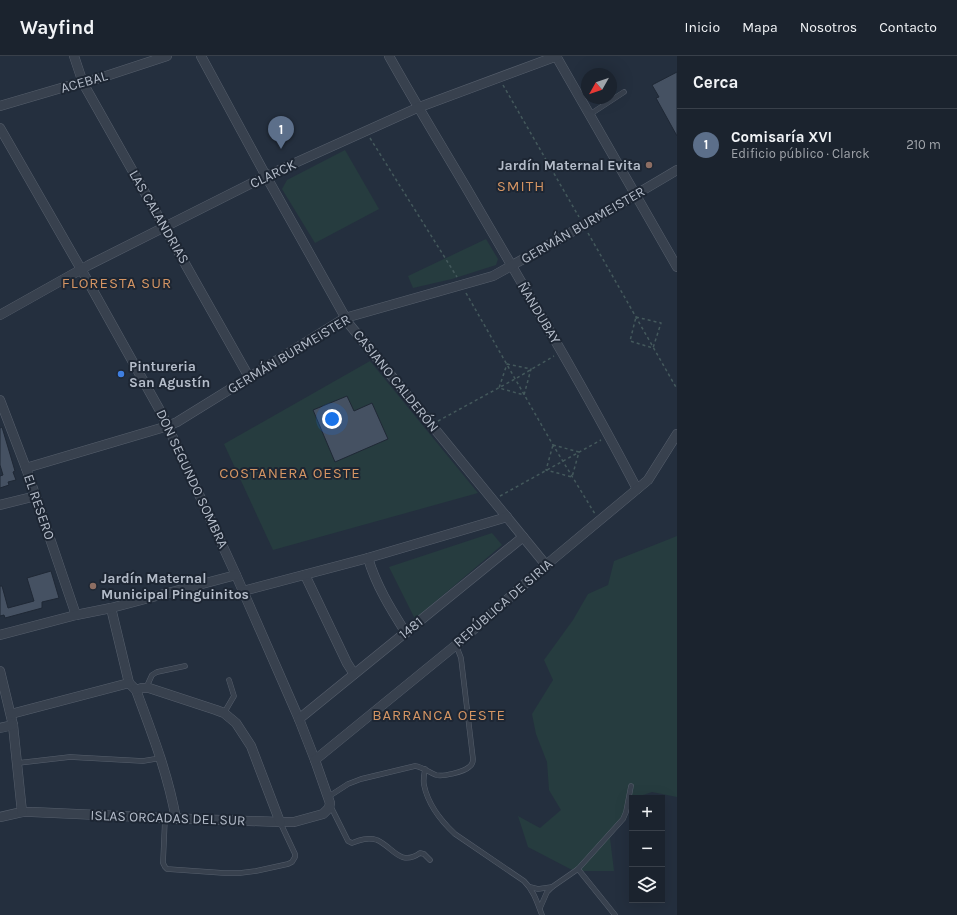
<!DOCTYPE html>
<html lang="es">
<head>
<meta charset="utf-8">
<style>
	:root { --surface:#1b232e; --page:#242b36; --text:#f1f3f6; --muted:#a0a4aa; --line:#39404a; --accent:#bca0f2 }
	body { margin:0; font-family:Karla,sans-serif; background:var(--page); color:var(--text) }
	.controls { position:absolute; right:12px; bottom:12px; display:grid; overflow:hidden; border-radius:0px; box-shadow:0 4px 16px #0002 }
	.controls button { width:36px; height:36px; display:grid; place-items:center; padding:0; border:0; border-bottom:1px solid var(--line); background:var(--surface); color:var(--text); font:20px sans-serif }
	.compass { position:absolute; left:581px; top:12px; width:36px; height:36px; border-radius:50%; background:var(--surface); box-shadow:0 4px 16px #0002; rotate:230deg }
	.you { position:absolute; left:332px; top:363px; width:14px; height:14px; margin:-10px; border:3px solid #fff; border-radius:50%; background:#1a73e8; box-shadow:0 0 0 6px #1a73e833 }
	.badge { display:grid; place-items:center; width:26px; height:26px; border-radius:50%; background:var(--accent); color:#fff; font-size:13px; font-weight:700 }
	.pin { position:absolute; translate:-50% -33px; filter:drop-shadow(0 1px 2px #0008) }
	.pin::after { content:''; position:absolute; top:21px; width:14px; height:12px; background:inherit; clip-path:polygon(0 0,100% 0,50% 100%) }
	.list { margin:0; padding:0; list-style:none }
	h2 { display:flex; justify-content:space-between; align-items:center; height:52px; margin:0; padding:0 16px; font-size:17px }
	h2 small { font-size:13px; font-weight:400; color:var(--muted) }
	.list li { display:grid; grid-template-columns:26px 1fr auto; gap:12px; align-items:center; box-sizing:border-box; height:72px; padding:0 16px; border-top:1px solid var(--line) }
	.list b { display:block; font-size:15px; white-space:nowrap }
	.list p { margin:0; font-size:13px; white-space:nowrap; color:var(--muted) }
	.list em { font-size:13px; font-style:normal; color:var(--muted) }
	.icon { flex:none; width:22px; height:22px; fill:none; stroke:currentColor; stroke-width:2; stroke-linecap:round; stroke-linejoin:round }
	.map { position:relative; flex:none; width:677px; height:859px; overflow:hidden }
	header { display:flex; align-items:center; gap:24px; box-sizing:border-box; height:56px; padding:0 20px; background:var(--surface); border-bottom:1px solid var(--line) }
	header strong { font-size:19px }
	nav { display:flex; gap:22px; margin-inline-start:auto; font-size:14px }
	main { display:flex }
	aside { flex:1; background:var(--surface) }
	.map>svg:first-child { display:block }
	.green { fill:#263c3f }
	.building { fill:#455162; stroke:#1f2835 }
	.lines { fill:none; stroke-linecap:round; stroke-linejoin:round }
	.service-casing { stroke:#565f6c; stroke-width:5.5 }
	.minor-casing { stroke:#565f6c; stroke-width:10 }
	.path { stroke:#44595c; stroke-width:1.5; stroke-dasharray:3 3; stroke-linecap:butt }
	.service { stroke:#38414e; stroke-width:4.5 }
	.minor { stroke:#38414e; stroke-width:9 }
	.education-dot { fill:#8d6e63; stroke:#1d2633; stroke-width:1.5 }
	.shop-dot { fill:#3f7fe0; stroke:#1d2633; stroke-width:1.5 }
	.labels { text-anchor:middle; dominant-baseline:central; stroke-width:4; stroke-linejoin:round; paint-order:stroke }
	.street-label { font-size:14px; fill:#b4bcc9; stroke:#1d2633 }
	.poi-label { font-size:14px; font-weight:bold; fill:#b4bcc9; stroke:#1d2633; text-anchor:start }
	.neighbourhood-label { font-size:15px; letter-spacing:1px; fill:#d59563; stroke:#1d2633 }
</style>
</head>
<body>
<header>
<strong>Wayfind</strong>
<nav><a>Inicio</a><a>Mapa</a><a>Nosotros</a><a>Contacto</a></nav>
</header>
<main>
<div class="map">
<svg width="677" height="859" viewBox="0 0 677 859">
	<rect width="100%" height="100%" fill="#242f3e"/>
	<g class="green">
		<path d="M345,94L379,153L315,187L282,133L287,124Z"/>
		<path d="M486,183L498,203L496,209L452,223L413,232L408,220Z"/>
		<path d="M370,305L478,437L273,494L224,388Z"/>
		<path d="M492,477L502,489L415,563L389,511Z"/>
		<path d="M677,480V741L652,736L631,743L610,782L614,815H574L528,791L518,760L540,772L561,754L549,734L547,706L536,678L532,658L553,624L544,604L573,564L588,538L608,529L614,505Z"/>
	</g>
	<g class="building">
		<path d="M677,16V80L656,42L659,41L652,29Z"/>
		<path d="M347,340L354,355L372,347L388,383L335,406L313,354Z"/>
		<path d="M2,371L15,415L13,416L16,424L8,426L9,429L0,432V420L3,419L0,409V372Z"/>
		<path d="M51,515L59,542L42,546V552L5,562L4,559L0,560V530H2L8,552L34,545L27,522Z"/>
	</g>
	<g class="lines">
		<g class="service-casing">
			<g id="service">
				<path d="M589,59L624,36"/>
				<path d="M146,632L152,619L157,616L185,610"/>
				<path d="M224,657L234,640L229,624"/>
				<path d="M18,707L70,701L143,705L161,702"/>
				<path d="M425,713C424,718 423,724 424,729C428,748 441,765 455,778L524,825C534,835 537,846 542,859"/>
				<path d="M328,741L348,728L361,723L415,710C423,711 428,716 436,719C442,721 464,716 469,711C472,709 473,706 473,703L461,602L456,589"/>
				<path d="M330,749L348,785L352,787C360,784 368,781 377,784C393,791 400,811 420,797L424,798L430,804"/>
				<path d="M165,762L163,807L165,811L167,813L224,817H240L256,815L288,808L292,806L295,801V798L280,766"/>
				<path d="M578,813L615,859"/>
				<path d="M530,831L538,833L552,831"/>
				<path d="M540,852L547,836L552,831L578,813L623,763L626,756L631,730"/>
			</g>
		</g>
		<g class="minor-casing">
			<g id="minor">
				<path d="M74,0L83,27L249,321"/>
				<path d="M201,0L266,120L349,268L546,509"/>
				<path d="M389,0C414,45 441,89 467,133C525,233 584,331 637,433"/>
				<path d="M556,0L677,211"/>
				<path d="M0,50L68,30L100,22L167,0"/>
				<path d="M0,72L81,213L163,360L236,519L299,663L315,704L330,747L329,752L323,758L294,766H280L165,762L32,756H22L0,761"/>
				<path d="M0,259L89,209L266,120L417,52L557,0"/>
				<path d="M0,344L26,412L76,559"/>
				<path d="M26,412L168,370L177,366L345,262L493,220L584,169L677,114"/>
				<path d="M0,449L36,440"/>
				<path d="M368,502C376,529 390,552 406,577"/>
				<path d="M305,519L347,607L354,618"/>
				<path d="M243,535L368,502L507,461"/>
				<path d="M111,552L129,627L136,634C152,677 168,718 176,763"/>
				<path d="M0,579L76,559L111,552L236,519"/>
				<path d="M0,615L13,669L22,756"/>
				<path d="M136,634L142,632H149L216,654L224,657L236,667L251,690L280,766"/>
				<path d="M11,658L129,627"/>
				<path d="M299,663L523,481"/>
				<path d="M0,672L13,669"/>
				<path d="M315,704L456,589L546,509L648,424L677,378"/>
			</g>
		</g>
		<g class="path">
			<path d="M503,29L579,161"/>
			<path d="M370,82L457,221"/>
			<path d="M588,177L677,333"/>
			<path d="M466,237L553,389L595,458"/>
			<path d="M636,261L661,267L653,292L630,285Z"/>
			<path d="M507,308L531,313L524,339L499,332Z"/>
			<path d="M438,365L515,323L554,300"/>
			<path d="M553,389L579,396L572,421L546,414Z"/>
			<path d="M500,440L601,384"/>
		</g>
		<use href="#service" class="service"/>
		<use href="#minor" class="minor"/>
	</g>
	<g class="education-dot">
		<circle cx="649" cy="109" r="4"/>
		<circle cx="93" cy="530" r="4"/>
	</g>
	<circle class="shop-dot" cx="121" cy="318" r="4"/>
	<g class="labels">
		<g class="street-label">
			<text transform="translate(84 26) rotate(-16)">ACEBAL</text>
			<text transform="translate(273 118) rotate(-25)">CLARCK</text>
			<text transform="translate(159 161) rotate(60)">LAS CALANDRIAS</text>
			<text transform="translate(583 169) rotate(-30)">GERMÁN BURMEISTER</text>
			<text transform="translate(539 257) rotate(59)">ÑANDUBAY</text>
			<text transform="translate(289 298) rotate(-31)">GERMÁN BURMEISTER</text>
			<text transform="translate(396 325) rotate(51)">CASIANO CALDERÓN</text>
			<text transform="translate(192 423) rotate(65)">DON SEGUNDO SOMBRA</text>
			<text transform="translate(39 451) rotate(71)">EL RESERO</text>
			<text transform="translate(503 547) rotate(-41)">REPÚBLICA DE SIRIA</text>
			<text transform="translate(411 572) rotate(-39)">1481</text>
			<text transform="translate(168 762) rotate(2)">ISLAS ORCADAS DEL SUR</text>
		</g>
		<g class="poi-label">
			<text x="641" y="109" text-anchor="end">Jardín Maternal Evita</text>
			<text x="129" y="310">Pintureria<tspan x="129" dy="16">San Agustín</tspan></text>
			<text x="101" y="522">Jardín Maternal<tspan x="101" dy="16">Municipal Pinguinitos</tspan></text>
		</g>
		<g class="neighbourhood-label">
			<text x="521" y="130">SMITH</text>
			<text x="117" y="227">FLORESTA SUR</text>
			<text x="290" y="417">COSTANERA OESTE</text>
			<text x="439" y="659">BARRANCA OESTE</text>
		</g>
	</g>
</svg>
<div class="controls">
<button>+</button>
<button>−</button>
<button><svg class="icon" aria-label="layers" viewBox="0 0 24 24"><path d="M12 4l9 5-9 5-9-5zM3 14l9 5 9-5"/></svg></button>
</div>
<svg class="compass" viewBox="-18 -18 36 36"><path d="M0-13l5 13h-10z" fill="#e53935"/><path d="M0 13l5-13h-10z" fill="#a0a4aa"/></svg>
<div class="you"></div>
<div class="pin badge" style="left:281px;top:93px;background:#5c6f8a">1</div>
</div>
<aside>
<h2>Cerca<small></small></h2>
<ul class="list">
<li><span class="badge" style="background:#5c6f8a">1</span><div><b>Comisaría XVI</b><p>Edificio público · Clarck</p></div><em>210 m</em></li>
</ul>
</aside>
</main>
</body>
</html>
